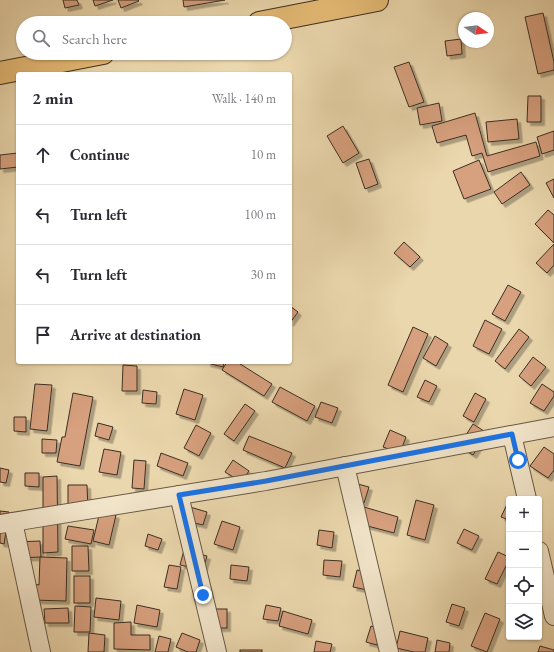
<!DOCTYPE html>
<html lang="en">
<head>
<meta charset="utf-8">
<style>
	:root { --surface:#fff; --page:#f2f2f3; --text:#2b2b33; --muted:#7c7c81; --line:#e1e1e2 }
	body { margin:0; font-family:"EB Garamond",serif; background:var(--page); color:var(--text) }
	.controls { position:absolute; right:12px; bottom:12px; display:grid; overflow:hidden; border-radius:4px; box-shadow:0 1px 3px #0004 }
	.controls button { width:36px; height:36px; display:grid; place-items:center; padding:0; border:0; border-bottom:1px solid var(--line); background:var(--surface); color:var(--text); font:20px sans-serif }
	.compass { position:absolute; left:458px; top:12px; width:36px; height:36px; border-radius:50%; background:var(--surface); box-shadow:0 1px 3px #0004; rotate:103deg }
	.stop { position:absolute; width:12px; height:12px; margin:-9px; border:3px solid #1a73e8; border-radius:50%; background:#fff }
	.stop.end { background:#1a73e8; border-color:#fff; box-shadow:0 1px 4px #0008 }
	.list { margin:0; padding:0; list-style:none }
	h2 { display:flex; justify-content:space-between; align-items:center; height:52px; margin:0; padding:0 16px; font-size:17px }
	h2 small { font-size:13px; font-weight:400; color:var(--muted) }
	.list li { display:grid; grid-template-columns:26px 1fr auto; gap:12px; align-items:center; box-sizing:border-box; height:60px; padding:0 16px; border-top:1px solid var(--line) }
	.list b { display:block; font-size:15px; white-space:nowrap }
	.list em { font-size:13px; font-style:normal; color:var(--muted) }
	.icon { flex:none; width:22px; height:22px; fill:none; stroke:currentColor; stroke-width:2; stroke-linecap:round; stroke-linejoin:round }
	.map { position:relative; flex:none; width:554px; height:652px; overflow:hidden }
	.search { position:absolute; background:var(--surface); box-shadow:0 1px 3px #0004; left:16px; top:16px; width:276px; height:44px; display:flex; align-items:center; gap:10px; box-sizing:border-box; padding:0 14px; border-radius:22px; color:var(--muted); font-size:15px }
	.panel { position:absolute; background:var(--surface); box-shadow:0 1px 3px #0004; left:16px; top:72px; width:276px; height:292px; border-radius:4px }
	.map>svg:first-child { display:block }
	.building { fill:#d7a07e; stroke:#3b2f23; filter:url(#shadow) }
	.lines { fill:none; stroke-linecap:round; stroke-linejoin:round }
	.minor-casing { stroke:#675946; stroke-width:20 }
	.primary-casing { stroke:#3b2f23; stroke-width:24 }
	.minor { stroke:#f2e5ca; stroke-width:18 }
	.primary { stroke:#e6bc76; stroke-width:22 }
	.route { stroke:#1a73e8; stroke-width:5 }
</style>
</head>
<body>
<div class="map">
<svg width="554" height="652" viewBox="0 0 554 652">
	<defs>
		<filter id="shadow"><feDropShadow dx="3.5" dy="3.5" stdDeviation="0" flood-color="#0004"/></filter>
	</defs>
	<rect width="100%" height="100%" fill="#ebd7ad"/>
	<filter id="stains"><feTurbulence type="fractalNoise" baseFrequency=".005" numOctaves="4"/><feColorMatrix values="0 0 0 0 .2 0 0 0 0 .09 0 0 0 0 .02 0 0 0 .5 -.17"/></filter>
	<radialGradient id="worn" r=".72"><stop offset=".6" stop-color="#630" stop-opacity="0"/><stop offset="1" stop-color="#630" stop-opacity=".3"/></radialGradient>
	<g class="building">
		<path d="M63,0H77L79,5L65,8Z"/>
		<path d="M93,0H113L95,6Z"/>
		<path d="M118,0H138L139,1L121,8Z"/>
		<path d="M183,0H225L184,7Z"/>
		<path d="M543,13L554,62V70L538,74L525,17Z"/>
		<path d="M461,39L462,54L447,56L445,41Z"/>
		<path d="M409,62L424,102L409,107L394,67Z"/>
		<path d="M528,96H541V122H527Z"/>
		<path d="M439,103L442,121L420,125L417,108Z"/>
		<path d="M475,113L487,156L536,142L540,156L488,172L482,153L472,156L466,135L437,143L432,126Z"/>
		<path d="M517,119L519,139L488,142L486,122Z"/>
		<path d="M343,126L359,153L343,163L327,136Z"/>
		<path d="M554,131V150L542,154L537,137Z"/>
		<path d="M18,153V167L0,169V155Z"/>
		<path d="M369,159L378,184L365,189L356,163Z"/>
		<path d="M479,160L491,189L464,199L453,171Z"/>
		<path d="M521,172L530,185L502,204L494,192Z"/>
		<path d="M554,179V198L546,183Z"/>
		<path d="M548,210L554,215V243L535,224Z"/>
		<path d="M404,242L420,257L410,267L394,253Z"/>
		<path d="M554,244V265L547,273L536,263Z"/>
		<path d="M508,285L521,292L505,321L492,314Z"/>
		<path d="M290,306L298,312L290,323Z"/>
		<path d="M485,320L502,329L489,354L473,346Z"/>
		<path d="M413,327L428,334L403,392L388,385Z"/>
		<path d="M519,329L529,337L505,369L495,361Z"/>
		<path d="M435,336L448,344L436,366L423,358Z"/>
		<path d="M533,357L546,367L531,386L519,376Z"/>
		<path d="M207,362H224L223,367L207,363Z"/>
		<path d="M227,362H237L272,384L264,396L222,370Z"/>
		<path d="M123,365L137,366V391H122Z"/>
		<path d="M425,380L437,386L429,402L417,397Z"/>
		<path d="M35,384L52,385L47,431L30,429Z"/>
		<path d="M542,384L554,392V396L544,411L530,403Z"/>
		<path d="M280,387L315,406L307,421L272,402Z"/>
		<path d="M184,389L203,395L195,420L176,414Z"/>
		<path d="M143,390L157,392L156,404L142,403Z"/>
		<path d="M73,393L93,397L80,466L57,462L62,437H65Z"/>
		<path d="M475,393L486,399L474,422L463,416Z"/>
		<path d="M321,402L338,408L332,423L315,417Z"/>
		<path d="M245,404L255,411L234,441L224,434Z"/>
		<path d="M14,417H26V432L14,431Z"/>
		<path d="M98,423L113,427L109,440L95,436Z"/>
		<path d="M473,424L487,433L473,455L459,446Z"/>
		<path d="M196,425L211,433L199,456L184,448Z"/>
		<path d="M390,430L406,437L400,453L383,447Z"/>
		<path d="M249,436L292,453L285,468L243,450Z"/>
		<path d="M42,439L57,440L56,453H42Z"/>
		<path d="M544,447L554,454V470L548,478L530,466Z"/>
		<path d="M104,449L121,452L117,475L99,472Z"/>
		<path d="M161,453L188,463L183,476L157,466Z"/>
		<path d="M134,460L146,461L144,489L132,488Z"/>
		<path d="M233,460L249,471L241,482L225,472Z"/>
		<path d="M0,468L9,470L6,483L0,482Z"/>
		<path d="M25,473H39V487L25,486Z"/>
		<path d="M57,476L58,552L43,553V477Z"/>
		<path d="M354,483L369,487L364,503L349,499Z"/>
		<path d="M68,485H87L88,509H68Z"/>
		<path d="M416,500L434,505L425,540L407,535Z"/>
		<path d="M509,500V520L501,517Z"/>
		<path d="M190,507L207,512L203,525L186,521Z"/>
		<path d="M364,507L398,517L394,533L360,524Z"/>
		<path d="M0,511L9,512L4,544L0,543Z"/>
		<path d="M100,511L116,515L109,545L93,541Z"/>
		<path d="M222,521L240,527L233,550L214,544Z"/>
		<path d="M68,526L94,530L91,544L65,539Z"/>
		<path d="M464,529L479,536L472,550L457,543Z"/>
		<path d="M319,530L334,532L332,548L317,545Z"/>
		<path d="M148,534L162,539L158,550L145,546Z"/>
		<path d="M40,541L41,557L15,558L14,542Z"/>
		<path d="M72,546H88L89,571H72Z"/>
		<path d="M184,550L207,556L203,570L180,565Z"/>
		<path d="M498,552L509,557V560L497,584L485,579Z"/>
		<path d="M40,557L67,558L66,601L33,600L34,584L39,585Z"/>
		<path d="M324,560L342,561L340,577L323,575Z"/>
		<path d="M169,565L181,567L177,589L164,587Z"/>
		<path d="M231,565L249,567L247,581L230,579Z"/>
		<path d="M357,570L377,575L372,591L353,587Z"/>
		<rect x="74" y="576" width="16" height="27"/>
		<path d="M96,598L121,601L119,620L94,617Z"/>
		<path d="M452,604L465,608L459,626L446,622Z"/>
		<path d="M137,605L160,610L157,627L134,623Z"/>
		<path d="M266,605L281,608L278,621L263,619Z"/>
		<path d="M75,606L91,607L90,632H74Z"/>
		<path d="M68,608L69,623H45L44,609Z"/>
		<rect x="213" y="609" width="14" height="19"/>
		<path d="M283,611L312,620L308,634L279,626Z"/>
		<path d="M485,613L500,619L487,652L471,646Z"/>
		<path d="M131,622V635H150V650L114,649V623Z"/>
		<path d="M371,626L381,629L377,645L366,642Z"/>
		<path d="M400,631L428,638L425,652H414L396,648Z"/>
		<path d="M89,633L105,635L104,652H88Z"/>
		<path d="M182,633L200,640L196,652H188L176,647Z"/>
		<path d="M159,636L171,639L168,652H155Z"/>
		<path d="M437,640L450,643L449,652H435Z"/>
		<path d="M316,641L332,644L330,652H314Z"/>
		<path d="M540,646L554,650V652H538Z"/>
		<rect x="240" y="650" width="22" height="2"/>
	</g>
	<g class="lines">
		<g class="minor-casing">
			<g id="minor">
				<path d="M512,435L527,499"/>
				<path d="M345,466L389,652"/>
				<path d="M179,495L217,652"/>
				<path d="M13,522L41,652"/>
				<path d="M0,524L266,481L554,427"/>
				<path d="M539,551L554,616"/>
			</g>
		</g>
		<g class="primary-casing">
			<g id="primary">
				<path d="M259,23L377,0"/>
				<path d="M0,73L103,53"/>
			</g>
		</g>
		<use href="#minor" class="minor"/>
		<use href="#primary" class="primary"/>
	</g>
	<g class="lines">
		<path class="route" d="M203,595L179,495L266,481L512,434L518,460"/>
	</g>
	<rect width="100%" height="100%" filter="url(#stains)"/>
	<rect width="100%" height="100%" fill="url(#worn)"/>
</svg>
<div class="controls">
<button>+</button>
<button>−</button>
<button><svg class="icon" aria-label="locate" viewBox="0 0 24 24"><circle cx="12" cy="12" r="6"/><path d="M12 2v4M12 18v4M2 12h4M18 12h4"/></svg></button>
<button><svg class="icon" aria-label="layers" viewBox="0 0 24 24"><path d="M12 4l9 5-9 5-9-5zM3 14l9 5 9-5"/></svg></button>
</div>
<svg class="compass" viewBox="-18 -18 36 36"><path d="M0-13l5 13h-10z" fill="#e53935"/><path d="M0 13l5-13h-10z" fill="#7c7c81"/></svg>
<div class="stop" style="left:518px;top:460px"></div>
<div class="stop end" style="left:203px;top:595px"></div>
<div class="search"><svg class="icon" aria-label="search" viewBox="0 0 24 24"><circle cx="10" cy="10" r="6"/><path d="M15 15l6 6"/></svg>Search here</div>
<section class="panel">
<h2>2 min<small>Walk · 140 m</small></h2>
<ul class="list">
<li><svg class="icon" aria-label="ahead" viewBox="0 0 24 24"><path d="M12 20V5M6 11l6-6 6 6"/></svg><div><b>Continue</b></div><em>10 m</em></li>
<li><svg class="icon" aria-label="left" viewBox="0 0 24 24"><path d="M17 20v-9H6M10 6l-5 5 5 5"/></svg><div><b>Turn left</b></div><em>100 m</em></li>
<li><svg class="icon" aria-label="left" viewBox="0 0 24 24"><path d="M17 20v-9H6M10 6l-5 5 5 5"/></svg><div><b>Turn left</b></div><em>30 m</em></li>
<li><svg class="icon" aria-label="arrive" viewBox="0 0 24 24"><path d="M6 21V4h12l-3 4 3 4H6"/></svg><div><b>Arrive at destination</b></div></li>
</ul>
</section>
</div>
</body>
</html>
